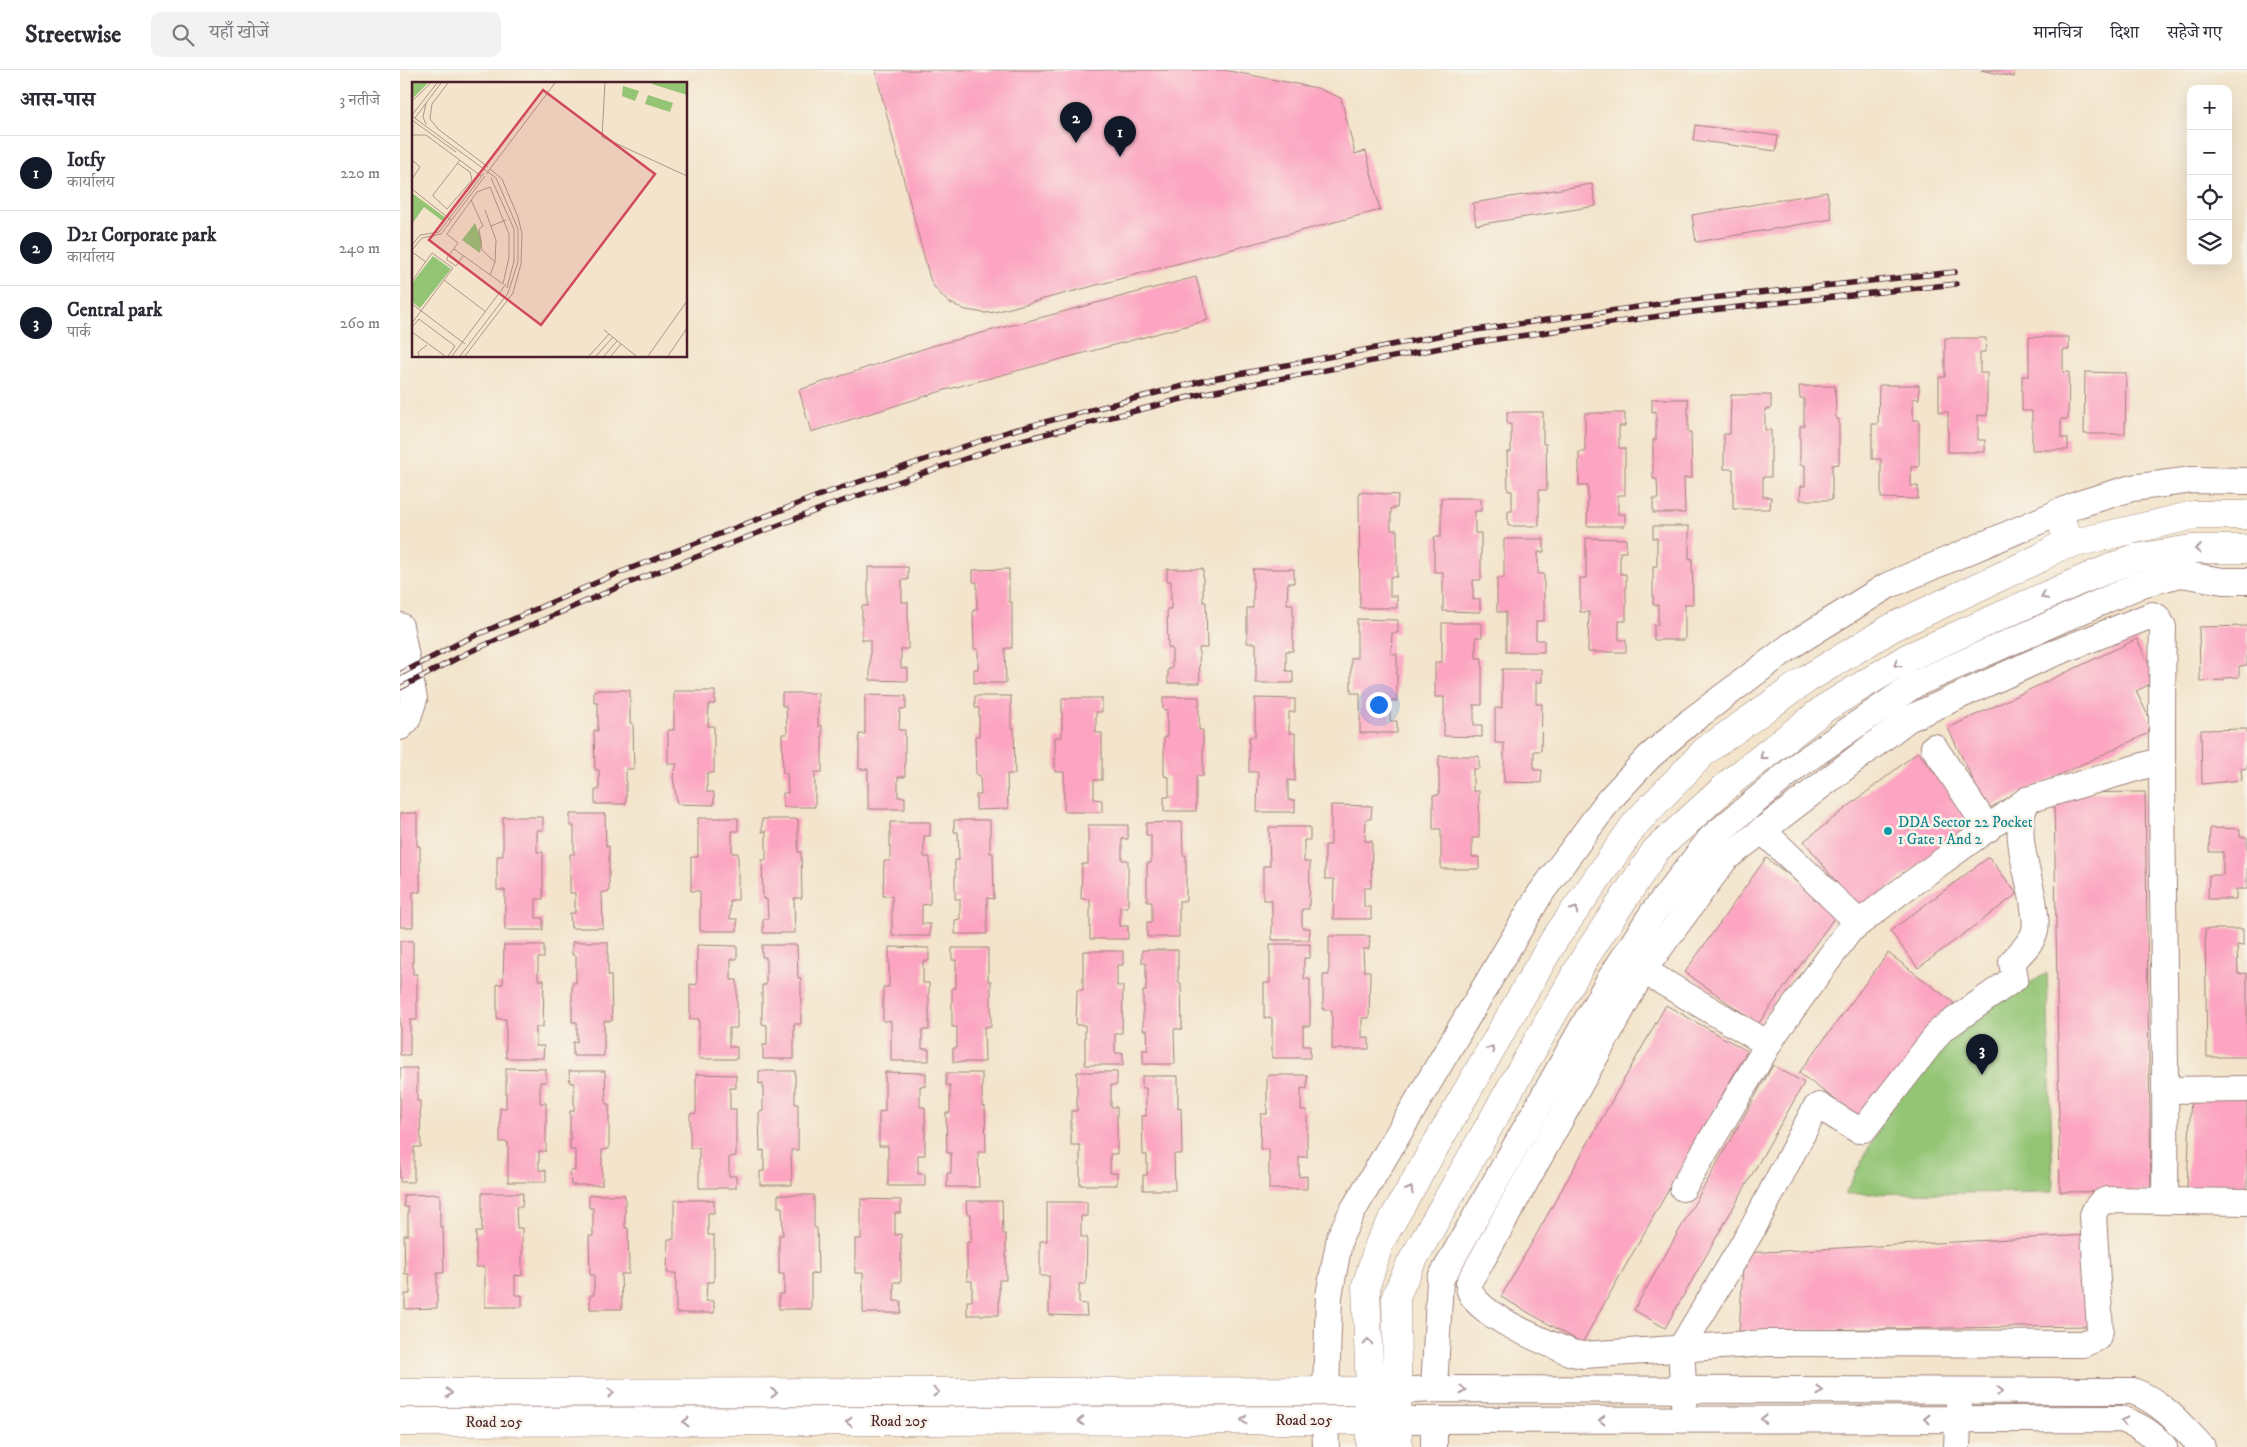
<!DOCTYPE html>
<html lang="hi">
<head>
<meta charset="utf-8">
<style>
	:root { --surface:#fff; --page:#f2f2f3; --text:#2b2b33; --muted:#7c7c81; --line:#e1e1e2; --accent:#111827 }
	body { margin:0; font-family:"IM FELL DW Pica","Noto Serif Devanagari",serif; background:var(--page); color:var(--text) }
	.controls { position:absolute; right:15px; top:15px; display:grid; overflow:hidden; border-radius:10px; box-shadow:0 5px 20px #0002 }
	.controls button { width:45px; height:45px; display:grid; place-items:center; padding:0; border:0; border-bottom:1px solid var(--line); background:var(--surface); color:var(--text); font:25px sans-serif }
	.you { position:absolute; left:978px; top:634px; width:18px; height:18px; margin:-12px; border:4px solid #fff; border-radius:50%; background:#1a73e8; box-shadow:0 0 0 8px #1a73e833 }
	.badge { display:grid; place-items:center; width:32px; height:32px; border-radius:50%; background:var(--accent); color:#fff; font-size:16px; font-weight:700 }
	.pin { position:absolute; translate:-50% -41px; filter:drop-shadow(0 1px 2px #0008) }
	.pin::after { content:''; position:absolute; top:26px; width:18px; height:15px; background:inherit; clip-path:polygon(0 0,100% 0,50% 100%) }
	.list { margin:0; padding:0; list-style:none }
	h2 { display:flex; justify-content:space-between; align-items:center; height:65px; margin:0; padding:0 20px; font-size:21px }
	h2 small { font-size:16px; font-weight:400; color:var(--muted) }
	.list li { display:grid; grid-template-columns:32px 1fr auto; gap:15px; align-items:center; box-sizing:border-box; height:75px; padding:0 20px; border-top:1px solid var(--line) }
	.list b { display:block; font-size:19px; white-space:nowrap }
	.list p { margin:0; font-size:16px; white-space:nowrap; color:var(--muted) }
	.list em { font-size:16px; font-style:normal; color:var(--muted) }
	.icon { flex:none; width:28px; height:28px; fill:none; stroke:currentColor; stroke-width:2; stroke-linecap:round; stroke-linejoin:round }
	.map { position:relative; flex:none; width:1847px; height:1377px; overflow:hidden }
	header { display:flex; align-items:center; gap:30px; box-sizing:border-box; height:70px; padding:0 25px; background:var(--surface); border-bottom:1px solid var(--line) }
	header strong { font-size:24px }
	nav { display:flex; gap:28px; margin-inline-start:auto; font-size:18px }
	.search { width:350px; height:45px; background:var(--page); display:flex; align-items:center; gap:12px; box-sizing:border-box; padding:0 18px; border-radius:10px; color:var(--muted); font-size:19px }
	main { display:flex }
	aside { flex:1; background:var(--surface) }
	.map>svg:first-child { display:block }
	.green { fill:#93c575; stroke:#6e7250 }
	.building { fill:#fca4c1 }
	.lines { fill:none; stroke-linecap:round; stroke-linejoin:round }
	.minor-casing { stroke:#9e827b; stroke-width:28 }
	.major-casing { stroke:#9e827b; stroke-width:29 }
	.minor { stroke:#fff; stroke-width:26 }
	.major { stroke:#fff; stroke-width:28 }
	.rail-casing { stroke:#4a1f2b; stroke-width:5.5 }
	.rail { stroke:#f7f3e8; stroke-width:4; stroke-dasharray:11; stroke-linecap:butt }
	.oneway { stroke:#ae9aa0 }
	.culture-dot { fill:#0f9aa8; stroke:#f7f3e8; stroke-width:2 }
	.labels { text-anchor:middle; dominant-baseline:central; stroke-width:5; stroke-linejoin:round; paint-order:stroke }
	.culture-label { font-size:15px; fill:#0d838f; stroke:#f7f3e8; text-anchor:start }
	.street-label { font-size:15px; fill:#4a1f2b; stroke:#f7f3e8 }
	.inset-road { fill:none; stroke:#af958b; stroke-width:1 }
	.view { fill:#d1495b; fill-opacity:0.15; stroke:#d1495b; stroke-width:2.5 }
	.inset-edge { fill:none; stroke:#4a1f2b; stroke-width:2.5 }
</style>
</head>
<body>
<header>
<strong>Streetwise</strong>
<div class="search"><svg class="icon" aria-label="search" viewBox="0 0 24 24"><circle cx="10" cy="10" r="6"/><path d="M15 15l6 6"/></svg>यहाँ खोजें</div>
<nav><a>मानचित्र</a><a>दिशा</a><a>सहेजे गए</a></nav>
</header>
<main>
<aside>
<h2>आस-पास<small>3 नतीजे</small></h2>
<ul class="list">
<li><span class="badge">1</span><div><b>Iotfy</b><p>कार्यालय</p></div><em>220 m</em></li>
<li><span class="badge">2</span><div><b>D21 Corporate park</b><p>कार्यालय</p></div><em>240 m</em></li>
<li><span class="badge">3</span><div><b>Central park</b><p>पार्क</p></div><em>260 m</em></li>
</ul>
</aside>
<div class="map">
<svg width="1847" height="1377" viewBox="0 0 1847 1377">
	<rect width="100%" height="100%" fill="#f7f3e8"/>
	<filter id="ink" filterUnits="userSpaceOnUse"><feTurbulence type="fractalNoise" baseFrequency=".02" numOctaves="2"/><feDisplacementMap in="SourceGraphic" scale="10" xChannelSelector="R" yChannelSelector="G"/><feConvolveMatrix kernelMatrix="1 2 1 2 8 2 1 2 1" color-interpolation-filters="sRGB"/></filter>
	<filter id="wash" filterUnits="userSpaceOnUse"><feTurbulence type="fractalNoise" baseFrequency=".0096" numOctaves="4" result="noise"/><feDisplacementMap in="SourceGraphic" scale="20" xChannelSelector="R" yChannelSelector="G"/><feGaussianBlur stdDeviation="1.12" result="paint"/><feColorMatrix in="noise" values="0 0 0 0 0 0 0 0 0 0 0 0 0 0 0 0 0 1.4 0 .05"/><feComposite in="paint" operator="in"/></filter>
	<g filter="url(#wash)">
		<rect width="100%" height="100%" fill="#f3e4cb"/>
		<path class="green" d="M1647,903L1653,1122L1445,1124L1484,1048L1546,961Z"/>
		<g id="blocks">
			<g class="building">
				<path d="M475,0H824L917,18L941,28L955,84L966,81L980,140L595,242L585,243L566,240L548,232L535,218L530,209Z"/>
				<path d="M1581,0H1615L1614,7Z"/>
				<path d="M1295,55L1378,66L1376,81L1293,70Z"/>
				<path d="M1192,114L1196,136L1076,155L1073,133Z"/>
				<path d="M1427,122L1432,149L1296,172L1292,145Z"/>
				<path d="M796,207L808,250L545,320L411,362L399,320L532,276Z"/>
				<path d="M1629,267H1669V280H1663V302H1669L1668,349H1661V368H1668V380H1632V341H1622V306H1629Z"/>
				<path d="M1545,268H1586L1585,282H1580V303H1587V346L1578,345V370H1585V382H1548V342H1539V307H1545Z"/>
				<path d="M1685,302L1726,303L1725,364H1684Z"/>
				<path d="M1479,315H1519V329L1513,328V350H1519V397H1511V416H1518V429L1481,428V389H1472V354H1478Z"/>
				<path d="M1399,316H1435L1436,349H1439V394L1432,395V430H1400L1401,416H1405V395H1400V356H1404V328H1400Z"/>
				<path d="M1331,325H1371V339H1365V360H1371V407H1363V427H1371L1370,439H1333V399H1324V364H1330Z"/>
				<path d="M1252,329H1288V362H1291L1292,408H1284L1285,443H1253V429H1258L1257,409H1253V370H1256V341L1252,342Z"/>
				<path d="M1107,342H1143V374H1146L1147,420H1139V456H1108V441H1112V421H1108L1107,382H1111V354H1107Z"/>
				<path d="M1185,343H1225V356H1219V378H1225V425H1218V444H1225V456H1187L1188,416H1179V382H1185Z"/>
				<path d="M959,422L998,425L997,438H991V460H997V507H990V526H997V538H960Z"/>
				<path d="M1041,428H1081V441H1075V463H1081V510H1073V530L1080,529V542L1043,541V502H1034V467H1041Z"/>
				<path d="M1253,456H1289V489L1292,488L1293,534H1285V570H1254V555H1258V535H1253V496H1257V468H1253Z"/>
				<path d="M1186,468L1226,469V482H1220V504H1226V551H1219V570H1226V582H1188L1189,542H1180V508H1186Z"/>
				<path d="M1104,469H1144V482H1138V504H1144V551H1136V570H1144V582H1106V542H1097V508H1104Z"/>
				<path d="M468,497H508V510H502V532H508V579H501V598H508V611L470,610V570H462V536H468Z"/>
				<path d="M609,499V532H612V578H605L606,613H574V599H578V579H574L573,540H577V512H573V500Z"/>
				<path d="M767,499H803V532H806L807,578H799L800,613H768V599H772V578H768L767,539H771V511H767Z"/>
				<path d="M853,499H894V513H888L887,534H893V581H886V601H893V613H856V573H847V538H853Z"/>
				<path d="M957,549L998,550V563H992L991,584H997V631H990V651H997V663H960V623H951V588H957Z"/>
				<path d="M1042,553H1082V567H1076V588H1082V635H1074V655H1082V667L1044,666V627H1035V592H1042Z"/>
				<path d="M1847,556V595L1839,596V607L1824,608V610L1800,611L1799,557Z"/>
				<path d="M1737,569L1757,611L1736,621L1755,660L1587,739L1548,658Z"/>
				<path d="M1102,599H1142V612H1136V634H1142L1141,681H1134V700H1142L1141,713L1104,712V673H1095V638H1102Z"/>
				<path d="M194,620H230V653H233L234,699H226V734H195V720H199V700H195L194,660L198,661V633H194Z"/>
				<path d="M274,621H315V634H309L308,656H314V703H307V722H314V735L277,734L273,706L277,694H268V660H274Z"/>
				<path d="M382,623H418V656H422V702H415V737H383V723H388L387,703H383L382,664H387L386,636H382Z"/>
				<path d="M465,625L506,626V639H500L499,660H505V707H498V727H505V739H468V699H459V664H465Z"/>
				<path d="M575,626H611V658H614L615,704H607L608,739L576,740V725H581L580,705H576L575,666H579V638H575Z"/>
				<path d="M763,627H799V660H803V706H796V741H764V727H769V707L764,706V667H767V639L763,640Z"/>
				<path d="M662,628H702V642H696V663H702V710H694V729L702,730V742H664V702H655V667H662Z"/>
				<path d="M855,628L895,629V642H889V663H895V711L888,710V730H895V742H857L858,702H849V667H855Z"/>
				<path d="M1847,659V698L1841,699L1842,710L1802,714L1801,660Z"/>
				<path d="M1518,682L1573,752L1459,841L1404,771Z"/>
				<path d="M1039,686H1079V699H1073V721H1079V768H1072V787H1079V799H1041V759H1033V725H1039Z"/>
				<path d="M1745,722L1751,1121L1660,1122L1654,723Z"/>
				<path d="M931,735L972,736L971,749H966L965,771H972L971,818H964V837H971V849H933L934,809H925V775H931Z"/>
				<path d="M0,743H17V776H20V822H13V857H0Z"/>
				<path d="M170,744H205L206,776H209V822H202L203,858H171L170,843H175V823H170V784H174V756H170Z"/>
				<path d="M103,747H143V760H137V782H143V829H136V848H143V860H105V820H97V786H103Z"/>
				<path d="M298,748H338V761H332V783H338V830H330V849H337V861H300V821H291V787H298Z"/>
				<path d="M362,749H398V782H401L402,828H394L395,863H363V849H368L367,829H363L362,790H366V761L362,762Z"/>
				<path d="M554,750H590V783H593L594,829L587,828V864H555V850L560,849V829H555V790H559L558,762H554Z"/>
				<path d="M490,752H530V766H524V787H530V834L522,835V854H530V866H492V826H483L484,791H490Z"/>
				<path d="M782,752L783,785H786V831H779V867H747V852H752V832H747V793H751V765H746V753Z"/>
				<path d="M688,755H728V769H722V790H728V837H720V856H728V869H690V829H681L682,794H688Z"/>
				<path d="M869,757H910V770H904V792H910L909,839H902V858H910L909,870H872V830H863V796H870Z"/>
				<path d="M1810,758L1840,759V767H1847V819H1836V829H1808L1809,805H1823V782H1809Z"/>
				<path d="M1589,787L1617,824L1518,898L1490,861Z"/>
				<path d="M1366,788L1439,841L1358,954L1285,902Z"/>
				<path d="M1805,859H1843V876L1837,875L1838,904L1847,903V987H1807Z"/>
				<path d="M929,866H970L969,879H963L964,901H970L969,948H962V967L969,968V979H932V940H923V905H929Z"/>
				<path d="M0,871H13V904H17V950H10V985H0Z"/>
				<path d="M172,872H208V905H211L212,951H204V986H173V972H177V952H172V913H176V885H172Z"/>
				<path d="M870,874H910V888H904V909H910V956H903V976H910V988H872V948H864V913H870Z"/>
				<path d="M104,875H144V888H138V910H144L143,957H136V976H144L143,988H106V949H97V914H103Z"/>
				<path d="M297,875L337,876V889H331V910H337V958H329V977H337V989H299V949H290V914L297,915Z"/>
				<path d="M362,875H397L398,908H401V954H394V989H363V975H367V955L362,954V915H366V887H362Z"/>
				<path d="M489,877L529,878V891H523V913H529V960H522V979H529V991H491V951H483V917H489Z"/>
				<path d="M552,878H588V911H591V957H584L585,992H553V978H557V957H552V918H556V890H552Z"/>
				<path d="M742,880H778V913H781L782,959H774L775,994H743V980H748L747,960H743V921H746V893H742Z"/>
				<path d="M683,881H723V895H717V916H723L722,963H715V983H723V995H685V955H676L677,920H683Z"/>
				<path d="M1488,883L1554,933L1465,1052L1399,1003Z"/>
				<path d="M1266,935L1347,981L1182,1273L1101,1227Z"/>
				<path d="M1373,995L1404,1013L1265,1258L1234,1240Z"/>
				<path d="M0,998H17V1031H20L21,1077H14V1112H0Z"/>
				<path d="M106,998L146,999V1012H140V1033H146V1081H139V1100H146V1112H108V1072H100V1038H106Z"/>
				<path d="M169,1001H205L206,1034H209V1079L202,1080V1115H171L170,1100L175,1101V1080H170V1041H174V1013H170Z"/>
				<path d="M359,1001H395V1034H398V1080H391L392,1115H360V1101H364V1080L360,1081L359,1042L363,1041V1013L359,1014Z"/>
				<path d="M485,1002L526,1003V1016H520V1037H525V1085H518V1104H525V1116H488V1076H479V1042L485,1041Z"/>
				<path d="M677,1002H717V1015H711V1037H717V1084H710V1103H717V1115H680V1075H671V1041H677Z"/>
				<path d="M546,1003H582V1036H585L586,1082H578L579,1117H547V1103H551V1083H547L546,1043H550V1015H546Z"/>
				<path d="M296,1004L336,1005V1018H330V1039H336V1086L329,1087V1106H336V1118H299V1078H290V1044L296,1043Z"/>
				<path d="M867,1005H907V1019L901,1018V1040H907V1087H899V1107L907,1106V1119H869V1079H860L861,1044H867Z"/>
				<path d="M742,1006H778V1039L781,1038L782,1084H774L775,1120H743V1105H747V1085H743L742,1046H746V1018H742Z"/>
				<path d="M1791,1024L1847,1027V1121L1787,1118Z"/>
				<path d="M82,1123H123L122,1137H116L117,1158H122V1206L115,1205V1225H122V1237H85V1197H76V1162H82Z"/>
				<path d="M40,1124V1157H43L44,1203H37V1238L5,1239V1224H10L9,1204H5L4,1165H8V1137H4V1125Z"/>
				<path d="M189,1125H225V1158H228L229,1204H221L222,1239H190V1225H194V1205H190L189,1166H193V1138H189Z"/>
				<path d="M378,1125H414V1157L417,1158L418,1203L411,1204V1239H379V1224H384V1204H379V1165H383L382,1137H378Z"/>
				<path d="M461,1129L501,1130V1143H495V1165L501,1164V1212H494V1231H501V1243H463V1203H455V1169H461Z"/>
				<path d="M274,1130H314V1143H308V1165H314V1212H307L306,1231H314V1243H276V1203H267L268,1169H274Z"/>
				<path d="M566,1131H602L603,1164H606V1210H599V1245H567V1231H572V1211H567V1172H571V1144H567Z"/>
				<path d="M647,1132H687V1146H681V1167H687L686,1214H679V1233L686,1234L687,1246L649,1245V1206H640V1171H647Z"/>
				<path d="M1688,1165L1690,1256L1339,1261L1344,1183Z"/>
			</g>
		</g>
	</g>
	<g filter="url(#ink)">
		<use href="#blocks" fill-opacity="0" stroke="#9e827b" stroke-width="1"/>
		<g class="lines">
			<g class="minor-casing">
				<g id="minor">
					<path d="M0,556L14,629L7,650L0,657"/>
					<path d="M1534,677L1588,759"/>
					<path d="M1362,760L1459,853"/>
					<path d="M1229,892L1368,974"/>
					<path d="M1766,1020L1847,1019"/>
					<path d="M1283,1118L1375,963L1449,861L1497,824L1627,730"/>
					<path d="M1765,1131C1767,940 1759,748 1763,557L1757,547L1752,545L1645,587L1508,649L1325,789L1244,899L1069,1213C1065,1242 1148,1273 1172,1283L1183,1285L1367,1273L1683,1274L1697,1268L1700,1260L1693,1145C1696,1137 1699,1133 1707,1130L1847,1132"/>
					<path d="M1034,1319L1040,1210L1210,909L1252,844L1311,768L1397,696L1515,614L1742,514L1781,504L1823,511H1847"/>
					<path d="M926,1320L929,1226L940,1167L952,1142L1140,824L1209,730L1249,687L1291,651L1392,575L1487,516L1679,434L1732,418L1792,410L1847,411"/>
					<path d="M997,1321L1034,1319L1733,1321C1762,1332 1781,1355 1802,1377"/>
					<path d="M1285,1349L1281,1278L1353,1158L1415,1039L1419,1036L1458,1060L1464,1059L1541,960L1615,908L1612,892C1620,883 1632,873 1635,861C1637,851 1634,839 1633,830C1627,798 1612,760 1627,730L1760,691"/>
					<path d="M925,1350L926,1377"/>
					<path d="M998,1350L1721,1349C1739,1355 1751,1363 1764,1377"/>
					<path d="M1034,1350V1377"/>
					<path d="M1557,1377L1559,1333"/>
				</g>
			</g>
			<g class="major-casing">
				<g id="major">
					<path d="M1658,443L1670,474"/>
					<path d="M0,1323L988,1321"/>
					<path d="M0,1352L989,1350"/>
					<path d="M970,1377V1321L966,1216L980,1172L1154,870L1236,753L1305,681L1407,609L1493,557L1640,488L1658,477L1794,445H1847"/>
					<path d="M998,1377L996,1226L1010,1195L1186,886L1256,780L1332,711L1425,638L1509,587L1679,511L1735,488L1791,479H1847"/>
				</g>
			</g>
			<use href="#minor" class="minor"/>
			<use href="#major" class="major"/>
			<g class="rail-casing">
				<g id="rail">
					<path d="M0,604L63,571L216,504L423,424L610,361L802,311L1054,263L1273,232L1555,202"/>
					<path d="M0,618L69,582L221,516L428,436L614,372L805,323L1056,275L1274,244L1556,214"/>
				</g>
			</g>
			<use href="#rail" class="rail"/>
		</g>
		<defs><path id="oneway-chevron" d="M-2-3.5L2.5 0L-2 3.5" fill="none" stroke-width="1.6" stroke-linecap="round" stroke-linejoin="round" transform="scale(1.25)"/></defs>
		<g class="oneway">
			<use href="#oneway-chevron" transform="translate(1798 479) rotate(180)"/>
			<use href="#oneway-chevron" transform="translate(1644 526) rotate(156)"/>
			<use href="#oneway-chevron" transform="translate(1497 594) rotate(149)"/>
			<use href="#oneway-chevron" transform="translate(1363 686) rotate(142)"/>
			<use href="#oneway-chevron" transform="translate(1175 840) rotate(-55)"/>
			<use href="#oneway-chevron" transform="translate(1091 979) rotate(-60)"/>
			<use href="#oneway-chevron" transform="translate(1010 1120) rotate(-60)"/>
			<use href="#oneway-chevron" transform="translate(968 1272) rotate(-92)"/>
			<use href="#oneway-chevron" transform="translate(1063 1320)"/>
			<use href="#oneway-chevron" transform="translate(1420 1321)"/>
			<use href="#oneway-chevron" transform="translate(1600 1321)"/>
			<use href="#oneway-chevron" transform="translate(536 1322)"/>
			<use href="#oneway-chevron" transform="translate(49 1323)"/>
			<use href="#oneway-chevron" transform="translate(211 1323)"/>
			<use href="#oneway-chevron" transform="translate(374 1323)"/>
			<use href="#oneway-chevron" transform="translate(1364 1349) rotate(180)"/>
			<use href="#oneway-chevron" transform="translate(1527 1349) rotate(180)"/>
			<use href="#oneway-chevron" transform="translate(844 1350) rotate(180)"/>
			<use href="#oneway-chevron" transform="translate(1202 1350) rotate(180)"/>
			<use href="#oneway-chevron" transform="translate(681 1351) rotate(180)"/>
			<use href="#oneway-chevron" transform="translate(1724 1351) rotate(-167)"/>
			<use href="#oneway-chevron" transform="translate(286 1352) rotate(-180)"/>
			<use href="#oneway-chevron" transform="translate(449 1352) rotate(180)"/>
		</g>
	</g>
	<circle class="culture-dot" cx="1488" cy="761" r="5"/>
	<g class="labels">
		<g class="culture-label">
			<text x="1498" y="752">DDA Sector 22 Pocket<tspan x="1498" dy="17">1 Gate 1 And 2</tspan></text>
		</g>
		<g class="street-label">
			<text x="904" y="1350">Road 205</text>
			<text x="499" y="1351">Road 205</text>
			<text x="94" y="1352">Road 205</text>
		</g>
	</g>
	<g transform="translate(12 12)">
		<rect width="275" height="275" fill="#f3e4cb"/>
		<path d="M0,1H16L0,17ZM240,1H275V13L240,2ZM211,4L227,9L223,19L210,14ZM236,13L261,21L258,30L233,22ZM0,111L34,136L32,140L12,125L0,142ZM63,141L70,159L68,171L50,158ZM21,174L39,187L8,226L0,220V201Z" fill="#93c575"/>
		<path class="inset-road" d="M36,1L20,22L18,37L26,47L76,85M193,1L190,55L275,94M0,19L19,1M0,33L25,1M0,34L84,96L106,147V180L96,211L48,274M3,36L29,1M0,38L44,70M14,42L11,35L14,21M0,53H14L69,94M0,78L8,85L0,97M45,81L58,90L60,98L35,127L21,114V113L48,78M74,92L143,1M79,96L102,147V179L95,206M0,107L39,138M59,118L71,144L67,147L70,168L83,180L78,193M73,128L84,158L83,180M79,144L94,138M0,163L8,153L27,150L72,91M42,167L91,202L97,175V152L78,105L65,110L35,152L46,161L35,176V178L44,184L51,174M0,168L10,156L29,152L73,94M0,170L14,180M32,198L74,230M0,199L20,171L41,186L0,241M0,222L53,262M0,245L7,237L43,264L36,274M192,248L224,274M0,250L33,274M7,274L6,270L15,263M40,274L94,202M53,274L101,211L109,182L110,152L106,135L90,97L78,87M177,274L197,252M184,274L201,255M192,274L205,259M199,274L209,262M236,274L275,219M256,274L275,246"/>
		<path class="view" d="M131,8L243,92L129,243L17,158Z"/>
		<rect width="275" height="275" class="inset-edge"/>
	</g>
</svg>
<div class="controls">
<button>+</button>
<button>−</button>
<button><svg class="icon" aria-label="locate" viewBox="0 0 24 24"><circle cx="12" cy="12" r="6"/><path d="M12 2v4M12 18v4M2 12h4M18 12h4"/></svg></button>
<button><svg class="icon" aria-label="layers" viewBox="0 0 24 24"><path d="M12 4l9 5-9 5-9-5zM3 14l9 5 9-5"/></svg></button>
</div>
<div class="you"></div>
<div class="pin badge" style="left:720px;top:87px">1</div>
<div class="pin badge" style="left:676px;top:73px">2</div>
<div class="pin badge" style="left:1582px;top:1005px">3</div>
</div>
</main>
</body>
</html>
